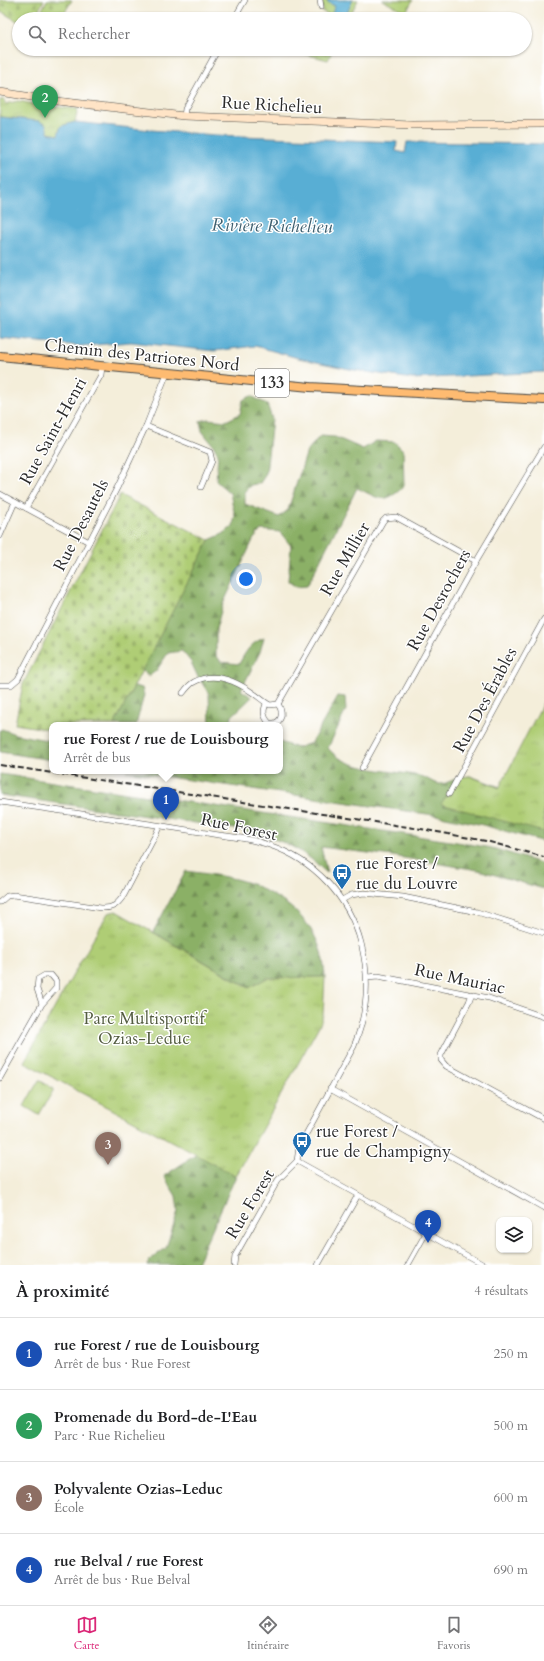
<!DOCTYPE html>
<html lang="fr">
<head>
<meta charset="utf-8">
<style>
	:root { --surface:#fff; --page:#f2f2f2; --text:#202124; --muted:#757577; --line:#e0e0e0; --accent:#db2777 }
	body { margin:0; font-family:Cardo,serif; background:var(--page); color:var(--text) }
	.controls { position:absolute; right:12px; bottom:12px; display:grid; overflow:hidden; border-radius:8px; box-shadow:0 1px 3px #0004 }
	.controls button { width:36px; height:36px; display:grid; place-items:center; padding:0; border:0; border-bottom:1px solid var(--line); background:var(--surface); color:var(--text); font:20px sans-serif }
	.you { position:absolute; left:246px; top:579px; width:14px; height:14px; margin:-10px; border:3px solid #fff; border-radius:50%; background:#1a73e8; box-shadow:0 0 0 6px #1a73e833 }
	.badge { display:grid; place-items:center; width:26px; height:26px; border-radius:50%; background:var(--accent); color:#fff; font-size:13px; font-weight:700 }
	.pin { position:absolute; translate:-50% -33px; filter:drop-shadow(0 1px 2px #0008) }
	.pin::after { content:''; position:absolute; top:21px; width:14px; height:12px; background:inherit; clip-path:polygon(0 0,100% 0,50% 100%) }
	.popup { position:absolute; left:49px; top:722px; width:234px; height:52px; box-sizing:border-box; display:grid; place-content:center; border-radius:8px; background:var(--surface); filter:drop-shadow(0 1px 3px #0005); font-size:13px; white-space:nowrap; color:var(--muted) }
	.popup b { font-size:15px; color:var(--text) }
	.popup::after { content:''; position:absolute; left:50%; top:100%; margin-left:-8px; border:8px solid transparent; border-top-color:var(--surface) }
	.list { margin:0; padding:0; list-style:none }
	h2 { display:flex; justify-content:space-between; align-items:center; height:52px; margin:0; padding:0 16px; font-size:17px }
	h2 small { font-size:13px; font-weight:400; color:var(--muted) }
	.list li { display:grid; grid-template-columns:26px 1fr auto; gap:12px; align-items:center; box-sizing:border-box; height:72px; padding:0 16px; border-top:1px solid var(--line) }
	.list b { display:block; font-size:15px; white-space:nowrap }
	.list p { margin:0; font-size:13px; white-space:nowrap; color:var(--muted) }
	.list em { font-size:13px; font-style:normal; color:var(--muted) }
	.icon { flex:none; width:22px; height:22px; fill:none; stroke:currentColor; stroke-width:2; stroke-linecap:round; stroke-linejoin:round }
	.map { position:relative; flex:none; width:544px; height:1265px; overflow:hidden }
	.search { position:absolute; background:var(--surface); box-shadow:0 1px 3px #0004; left:12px; right:12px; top:12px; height:44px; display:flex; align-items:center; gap:10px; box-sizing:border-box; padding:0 14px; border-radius:22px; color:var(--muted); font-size:15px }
	.sheet { height:340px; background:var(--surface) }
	nav { display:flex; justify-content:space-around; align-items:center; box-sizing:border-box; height:56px; border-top:1px solid var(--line); background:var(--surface); font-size:11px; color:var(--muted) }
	nav a { display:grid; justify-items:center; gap:2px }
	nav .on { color:var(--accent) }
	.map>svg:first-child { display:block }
	.grass { fill:#afcd74; stroke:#6d7c50 }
	.forest { fill:url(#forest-firs); stroke:#5b6e48 }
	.cemetery { fill:url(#cemetery-stones); stroke:#6d7c50 }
	.park { fill:url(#park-tufts); stroke:#6d7c50 }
	.garden { fill:url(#garden-dots); stroke:#6d7c50 }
	.water { fill:#58aed4; stroke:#426c80 }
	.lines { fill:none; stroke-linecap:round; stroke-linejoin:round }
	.minor-casing { stroke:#494845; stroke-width:6 }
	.secondary-casing { stroke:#494845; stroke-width:8 }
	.primary-casing { stroke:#494845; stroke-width:10 }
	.minor { stroke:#fff; stroke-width:5 }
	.secondary { stroke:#ffe4c6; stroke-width:7 }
	.primary { stroke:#febb71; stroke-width:8 }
	.rail { stroke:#2b2b2b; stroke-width:2; stroke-dasharray:6 3; stroke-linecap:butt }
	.labels { text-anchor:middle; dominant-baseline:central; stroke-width:3; stroke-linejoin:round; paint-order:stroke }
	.shield { fill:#fff; stroke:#6b6b6b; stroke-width:1 }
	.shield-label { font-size:16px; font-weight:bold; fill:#2b2b2b }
	.street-label { font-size:17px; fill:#2b2b2b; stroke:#fff }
	.poi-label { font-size:17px; fill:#2b2b2b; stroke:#fff; text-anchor:start }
	.park-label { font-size:17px; fill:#535c41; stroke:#fff }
	.water-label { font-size:18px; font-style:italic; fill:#3d5f6f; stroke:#fff }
</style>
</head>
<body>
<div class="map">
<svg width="544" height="1265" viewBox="0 0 544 1265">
	<defs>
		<pattern id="forest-firs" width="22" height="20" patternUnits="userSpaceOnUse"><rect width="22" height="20" fill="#8bb066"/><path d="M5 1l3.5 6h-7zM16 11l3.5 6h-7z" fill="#728f54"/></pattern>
		<pattern id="cemetery-stones" width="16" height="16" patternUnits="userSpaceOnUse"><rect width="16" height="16" fill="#afcd74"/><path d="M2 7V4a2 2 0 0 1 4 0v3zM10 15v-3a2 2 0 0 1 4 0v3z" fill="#97b065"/></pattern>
		<pattern id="park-tufts" width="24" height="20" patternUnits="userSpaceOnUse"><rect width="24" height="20" fill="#afcd74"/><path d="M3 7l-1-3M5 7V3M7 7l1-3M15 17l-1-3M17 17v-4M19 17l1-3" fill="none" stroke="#97b065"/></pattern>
		<pattern id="garden-dots" width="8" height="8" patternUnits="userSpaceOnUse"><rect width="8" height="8" fill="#afcd74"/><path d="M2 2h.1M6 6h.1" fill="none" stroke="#97b065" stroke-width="1.8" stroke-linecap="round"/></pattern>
	</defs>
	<rect width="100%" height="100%" fill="#fff"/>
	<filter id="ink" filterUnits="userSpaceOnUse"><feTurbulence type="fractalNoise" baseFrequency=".025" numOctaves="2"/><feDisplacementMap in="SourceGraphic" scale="8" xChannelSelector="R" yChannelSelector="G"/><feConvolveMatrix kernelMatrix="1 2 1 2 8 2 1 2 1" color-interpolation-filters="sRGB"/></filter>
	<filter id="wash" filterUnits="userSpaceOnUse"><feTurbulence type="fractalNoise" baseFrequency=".012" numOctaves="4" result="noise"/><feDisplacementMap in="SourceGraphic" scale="16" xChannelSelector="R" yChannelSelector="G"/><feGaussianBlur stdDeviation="0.9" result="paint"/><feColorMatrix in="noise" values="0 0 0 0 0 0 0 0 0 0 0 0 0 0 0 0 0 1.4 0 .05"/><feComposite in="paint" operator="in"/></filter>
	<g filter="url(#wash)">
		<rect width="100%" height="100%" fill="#f4eeda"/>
		<path class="grass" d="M39,1080L54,1089L39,1115L24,1106Z"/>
		<g class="forest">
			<path d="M251,396L267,404L272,419L266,474L260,483L251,485L245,491V504L279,517L288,510L307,451L320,436L335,437L363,449L376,441L395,442L403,450L404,486C384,506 379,498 357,488L307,586L296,587L288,581L291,546L280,532L261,530L253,540L223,604L216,629V655L221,662L239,664C245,653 250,643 264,638L260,652L241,690L252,697L232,716L230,725H210L209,694L197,675L191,662L182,651L168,653L156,671L149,676L142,670L209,540L223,534L233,526L235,516L230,493L216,481L218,454L213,445L202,431L200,421L208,419L226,421L240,414L243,400Z"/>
			<path d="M134,686L142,688L144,695L136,725H114Z"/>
			<path d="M338,696L345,697L346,710L328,748C348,773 394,769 423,777C429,779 434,784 440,784C446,784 452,780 458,778C462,777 466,777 470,776L544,803V842L483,825L441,816L126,771H280V742L297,748L311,743Z"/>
			<path d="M2,729L15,734L52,741V760L0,752V730Z"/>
			<path d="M0,774L457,842L492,848L544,864V889L478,870L392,856L321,847L327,873C318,865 309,856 298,850C280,839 258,834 237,829L0,795Z"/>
			<path d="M186,871C207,874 229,876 249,883C256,885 262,889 269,893C304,912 323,937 325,977L267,978L250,988L153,932Z"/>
			<path d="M197,1154L236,1176L196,1265H147L151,1259L166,1248L178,1211L176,1196L164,1176Z"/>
		</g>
		<g class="cemetery">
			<path d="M0,0H44L34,19H19V22L2,12L0,14Z"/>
			<path d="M47,0H72L61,19H37Z"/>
			<path d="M120,495L209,540L114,725H52V730L15,724L23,684Z"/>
		</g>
		<g class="park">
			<path d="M322,0H358L348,19H328V14L323,12Z"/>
			<path d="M382,0H413L406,12Z"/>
			<path d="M0,100H4L5,104L18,101L45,106L78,109L75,122L61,126L58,135L48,133L23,119L0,117Z"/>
			<path d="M544,701V832L441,804L459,777L470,776L499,788Z"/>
			<path d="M116,911L249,988L267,978L325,977L323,1015L320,1024L236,1176L24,1062L108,913Z"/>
		</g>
		<path class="garden" d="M303,49H333L328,60L301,53Z"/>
		<g class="water">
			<path d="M328,0H353L344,19L332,13L335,6L327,2Z"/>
			<path d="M0,117L39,121L46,125L48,133L58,135L61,126L75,122L151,130L216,135L397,142L396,151L405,153L407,142L544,144V372L412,379L354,370L298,358L255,346L214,351L131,342L81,346L0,338Z"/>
		</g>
	</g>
	<g filter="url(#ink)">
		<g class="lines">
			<g class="minor-casing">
				<g id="minor">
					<path d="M320,0L321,7"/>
					<path d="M234,19L245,0"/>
					<path d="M184,116L185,109L218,49"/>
					<path d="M146,426L210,452L212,461L201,487"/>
					<path d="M0,494L89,542"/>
					<path d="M26,508L101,375L102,367"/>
					<path d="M0,536L15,502"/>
					<path d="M0,685H11L18,679L118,486L146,426L167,373"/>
					<path d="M183,693C186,689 190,684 194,682C214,671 236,681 253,693C259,697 264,702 270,705L278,704L383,521L386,518L396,517L476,561"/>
					<path d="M266,704C263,711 263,716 269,723C282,725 284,713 278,704"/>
					<path d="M362,768L476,561L544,447"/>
					<path d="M449,794L544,619"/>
					<path d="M0,802C50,809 100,817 150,824C173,828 196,831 219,835C236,837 253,839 269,845C314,860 349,897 361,943C370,978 368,1012 354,1046L299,1147L297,1161L278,1180L235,1256L234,1265"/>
					<path d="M342,900L351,895L364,893L403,897L477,912L544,933"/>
					<path d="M0,902L7,896L14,895L101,908C113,909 118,904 124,895L157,832L159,826"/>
					<path d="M367,977L378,976L489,998L544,1017"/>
					<path d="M472,994L469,1002L441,1055V1060L446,1066L544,1119"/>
					<path d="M0,1078L42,1004L56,988V981L51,975H45L38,979L37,989L42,1004"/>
					<path d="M330,1089L544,1208"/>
					<path d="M297,1161L484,1265"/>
					<path d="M318,1265L358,1195"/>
					<path d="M408,1265L426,1233"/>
				</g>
			</g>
			<g class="secondary-casing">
				<path id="secondary" d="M0,92L57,101L184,116L412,125L544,124"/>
			</g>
			<g class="primary-casing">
				<path id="primary" d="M0,356L310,387L544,400"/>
			</g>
			<use href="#minor" class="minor"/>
			<use href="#secondary" class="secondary"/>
			<use href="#primary" class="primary"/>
			<path class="rail" d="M0,765L421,829L486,841L544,857"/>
		</g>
	</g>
	<defs>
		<g id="bus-pin" transform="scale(1)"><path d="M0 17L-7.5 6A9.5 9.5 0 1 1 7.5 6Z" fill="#1f6fb2" stroke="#fff"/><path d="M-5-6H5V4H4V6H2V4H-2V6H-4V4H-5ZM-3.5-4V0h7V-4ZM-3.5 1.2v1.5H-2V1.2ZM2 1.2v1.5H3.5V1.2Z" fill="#fff"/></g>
	</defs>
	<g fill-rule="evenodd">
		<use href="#bus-pin" x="342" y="873"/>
		<use href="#bus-pin" x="302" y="1141"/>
	</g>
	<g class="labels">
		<rect class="shield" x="255" y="369" width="34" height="28" rx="3"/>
		<g class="shield-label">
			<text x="272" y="383">133</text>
		</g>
		<g class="street-label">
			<text transform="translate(272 105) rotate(3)">Rue Richelieu</text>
			<text transform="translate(142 355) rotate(6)">Chemin des Patriotes Nord</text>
			<text transform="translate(53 431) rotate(-61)">Rue Saint-Henri</text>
			<text transform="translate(81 525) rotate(-63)">Rue Desautels</text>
			<text transform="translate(345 559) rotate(-60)">Rue Millier</text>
			<text transform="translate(439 600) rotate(-61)">Rue Desrochers</text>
			<text transform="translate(485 700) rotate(-62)">Rue Des Érables</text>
			<text transform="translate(239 827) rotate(12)">Rue Forest</text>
			<text transform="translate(460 979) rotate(12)">Rue Mauriac</text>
			<text transform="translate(250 1204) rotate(-59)">Rue Forest</text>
		</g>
		<g class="poi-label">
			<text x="356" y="863">rue Forest /<tspan x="356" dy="20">rue du Louvre</tspan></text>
			<text x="316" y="1131">rue Forest /<tspan x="316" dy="20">rue de Champigny</tspan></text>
		</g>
		<g class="park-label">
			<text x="144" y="1018">Parc Multisportif<tspan x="144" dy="20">Ozias-Leduc</tspan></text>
		</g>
		<g class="water-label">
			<text transform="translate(272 226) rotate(1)">Rivière Richelieu</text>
		</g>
	</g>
</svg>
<div class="controls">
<button><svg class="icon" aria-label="layers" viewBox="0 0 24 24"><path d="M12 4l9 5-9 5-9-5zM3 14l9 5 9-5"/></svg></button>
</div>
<div class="you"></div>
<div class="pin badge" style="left:166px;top:820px;background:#1a4fb4">1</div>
<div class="popup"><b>rue Forest / rue de Louisbourg</b>Arrêt de bus</div>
<div class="pin badge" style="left:45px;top:118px;background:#2e9e5b">2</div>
<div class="pin badge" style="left:108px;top:1165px;background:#8d6e63">3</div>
<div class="pin badge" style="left:428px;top:1243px;background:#1a4fb4">4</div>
<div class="search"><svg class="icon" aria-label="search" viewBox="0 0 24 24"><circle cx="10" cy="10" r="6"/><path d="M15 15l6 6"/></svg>Rechercher</div>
</div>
<section class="sheet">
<h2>À proximité<small>4 résultats</small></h2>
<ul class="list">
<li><span class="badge" style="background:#1a4fb4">1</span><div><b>rue Forest / rue de Louisbourg</b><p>Arrêt de bus · Rue Forest</p></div><em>250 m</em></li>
<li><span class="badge" style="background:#2e9e5b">2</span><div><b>Promenade du Bord-de-L'Eau</b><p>Parc · Rue Richelieu</p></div><em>500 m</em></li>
<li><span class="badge" style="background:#8d6e63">3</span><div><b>Polyvalente Ozias-Leduc</b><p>École</p></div><em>600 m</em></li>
<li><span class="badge" style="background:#1a4fb4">4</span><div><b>rue Belval / rue Forest</b><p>Arrêt de bus · Rue Belval</p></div><em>690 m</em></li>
</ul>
</section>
<nav>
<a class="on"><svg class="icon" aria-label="map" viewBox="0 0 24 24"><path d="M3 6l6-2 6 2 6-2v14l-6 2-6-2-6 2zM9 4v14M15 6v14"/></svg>Carte</a>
<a><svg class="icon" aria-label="directions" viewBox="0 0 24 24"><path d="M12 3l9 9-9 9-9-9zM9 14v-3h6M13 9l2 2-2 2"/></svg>Itinéraire</a>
<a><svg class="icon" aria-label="saved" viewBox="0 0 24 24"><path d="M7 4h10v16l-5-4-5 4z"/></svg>Favoris</a>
</nav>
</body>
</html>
